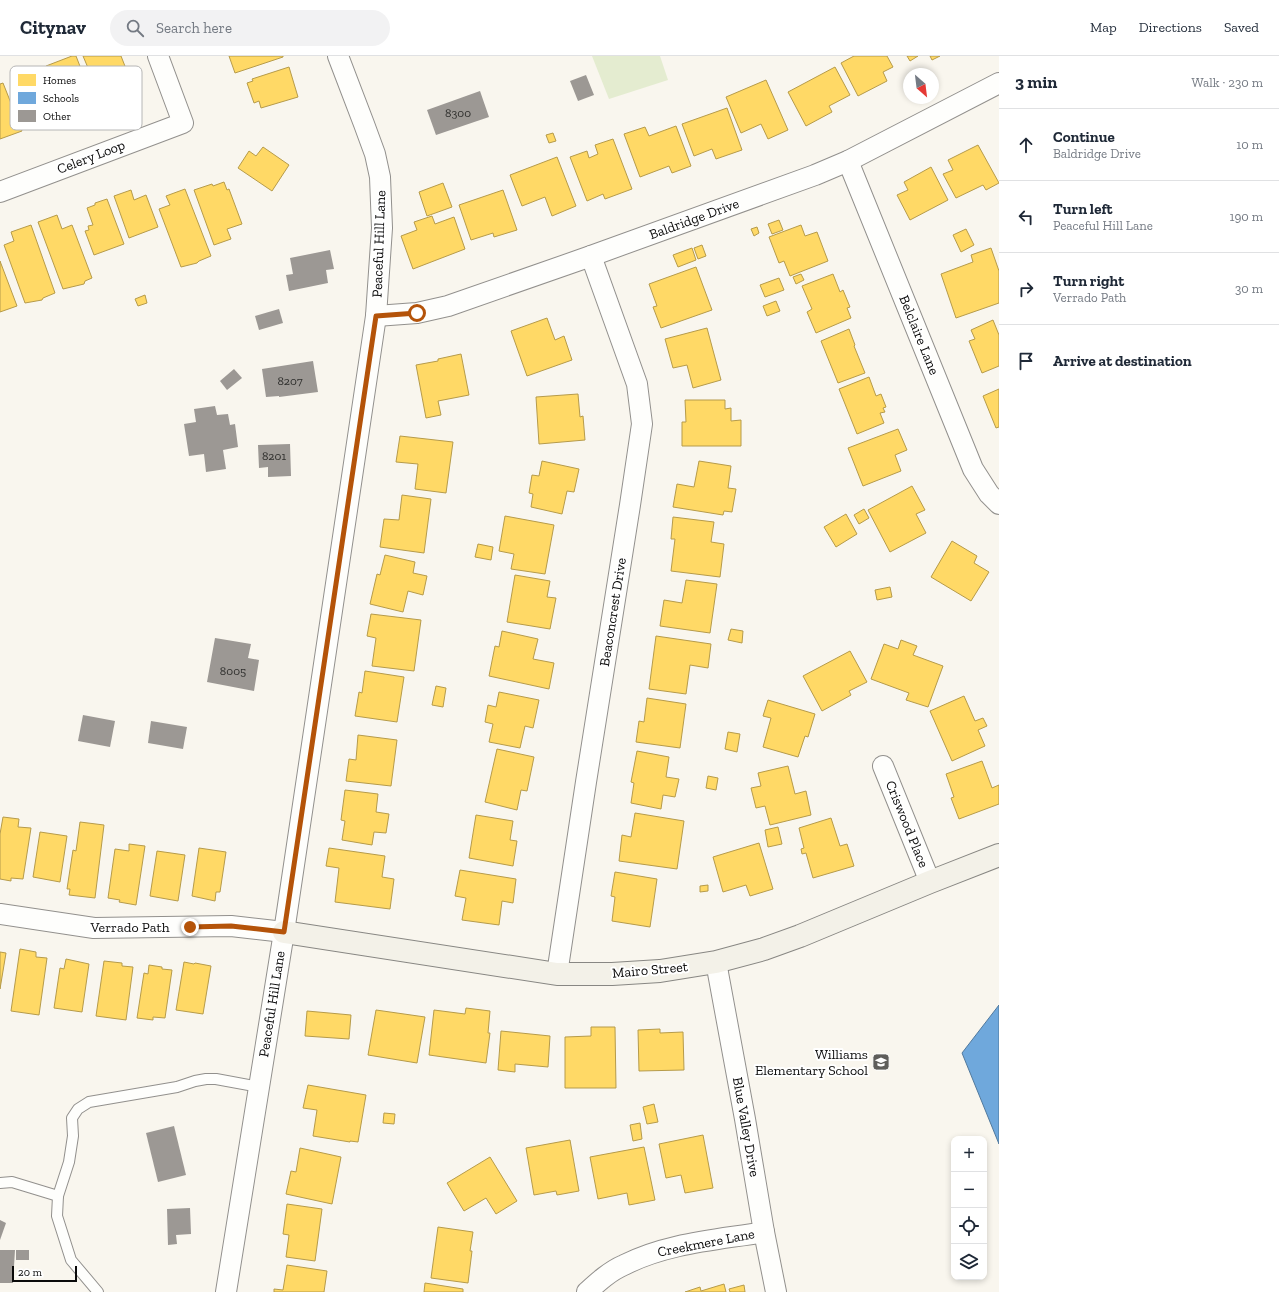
<!DOCTYPE html>
<html lang="en">
<head>
<meta charset="utf-8">
<style>
	:root { --surface:#fff; --page:#f2f2f3; --text:#1f2937; --muted:#747a83; --line:#e0e1e3 }
	body { margin:0; font-family:"Zilla Slab",serif; background:var(--page); color:var(--text) }
	.controls { position:absolute; right:12px; bottom:12px; display:grid; overflow:hidden; border-radius:8px; box-shadow:0 2px 6px #0003 }
	.controls button { width:36px; height:36px; display:grid; place-items:center; padding:0; border:0; border-bottom:1px solid var(--line); background:var(--surface); color:var(--text); font:20px sans-serif }
	.compass { position:absolute; left:903px; top:12px; width:36px; height:36px; border-radius:50%; background:var(--surface); box-shadow:0 2px 6px #0003; rotate:152deg }
	.scale { position:absolute; left:12px; bottom:10px; width:65px; box-sizing:border-box; padding-left:4px; border:2px solid #0a0a0a; border-top:0; font-size:11px; line-height:14px; white-space:nowrap; color:#0a0a0a; -webkit-text-stroke:3px #fff; paint-order:stroke }
	.stop { position:absolute; width:12px; height:12px; margin:-9px; border:3px solid #b45309; border-radius:50%; background:#fff }
	.stop.end { background:#b45309; border-color:#fff; box-shadow:0 1px 4px #0008 }
	.list { margin:0; padding:0; list-style:none }
	h2 { display:flex; justify-content:space-between; align-items:center; height:52px; margin:0; padding:0 16px; font-size:17px }
	h2 small { font-size:13px; font-weight:400; color:var(--muted) }
	.list li { display:grid; grid-template-columns:26px 1fr auto; gap:12px; align-items:center; box-sizing:border-box; height:72px; padding:0 16px; border-top:1px solid var(--line) }
	.list b { display:block; font-size:15px; white-space:nowrap }
	.list p { margin:0; font-size:13px; white-space:nowrap; color:var(--muted) }
	.list em { font-size:13px; font-style:normal; color:var(--muted) }
	.icon { flex:none; width:22px; height:22px; fill:none; stroke:currentColor; stroke-width:2; stroke-linecap:round; stroke-linejoin:round }
	.map { position:relative; flex:none; width:999px; height:1236px; overflow:hidden }
	header { display:flex; align-items:center; gap:24px; box-sizing:border-box; height:56px; padding:0 20px; background:var(--surface); border-bottom:1px solid var(--line) }
	header strong { font-size:19px }
	nav { display:flex; gap:22px; margin-inline-start:auto; font-size:14px }
	.search { width:280px; height:36px; background:var(--page); display:flex; align-items:center; gap:10px; box-sizing:border-box; padding:0 14px; border-radius:22px; color:var(--muted); font-size:15px }
	main { display:flex }
	aside { flex:1; background:var(--surface) }
	.map>svg:first-child { display:block }
	.green { fill:#e4ecd0 }
	.homes { fill:#ffd966; stroke:#b69b4a }
	.schools { fill:#6fa8dc; stroke:#51799d }
	.building { fill:#9c9894 }
	.lines { fill:none; stroke-linecap:round; stroke-linejoin:round }
	.lane-casing { stroke:#92908d; stroke-width:12 }
	.street-casing { stroke:#92908d; stroke-width:22 }
	.secondary-casing { stroke:#888783; stroke-width:24 }
	.lane { stroke:#fefefc; stroke-width:10 }
	.street { stroke:#fefefc; stroke-width:20 }
	.secondary { stroke:#f3f1e8; stroke-width:22 }
	.route { stroke:#b45309; stroke-width:5 }
	.labels { text-anchor:middle; dominant-baseline:central; stroke-width:4; stroke-linejoin:round; paint-order:stroke }
	.number-label { font-size:12px; fill:#2e2e2c }
	.street-label { font-size:14px; fill:#0a0a0a; stroke:#fff }
	.poi-label { font-size:14px; fill:#0a0a0a; stroke:#fff; text-anchor:end }
	.key { fill:#fff; stroke:#b6b6b6; stroke-width:1 }
	.key-label { font-size:11px; fill:#0a0a0a }
</style>
</head>
<body>
<header>
<strong>Citynav</strong>
<div class="search"><svg class="icon" aria-label="search" viewBox="0 0 24 24"><circle cx="10" cy="10" r="6"/><path d="M15 15l6 6"/></svg>Search here</div>
<nav><a>Map</a><a>Directions</a><a>Saved</a></nav>
</header>
<main>
<div class="map">
<svg width="999" height="1236" viewBox="0 0 999 1236">
	<rect width="100%" height="100%" fill="#f9f6ee"/>
	<path class="green" d="M592,0H660L668,24L609,43Z"/>
	<g class="homes">
		<path d="M72,0H76L95,49L73,58L72,55L65,58L46,10Z"/>
		<path d="M83,0H121L130,23L121,27L125,35L102,45Z"/>
		<path d="M229,0H283V1L235,17Z"/>
		<path d="M854,0H887L893,11L883,16L887,25L858,40L841,7Z"/>
		<path d="M907,0H918L910,5Z"/>
		<path d="M930,0H940L932,4Z"/>
		<path d="M289,11L298,41L261,52L259,45L254,47L247,27L253,25L252,23Z"/>
		<path d="M835,11L850,39L829,50L832,56L806,70L788,36Z"/>
		<path d="M766,24L788,74L768,83L761,68L741,77L726,41Z"/>
		<path d="M3,27L22,75L0,83V28Z"/>
		<path d="M727,52L742,94L716,103L712,93L694,100L682,68Z"/>
		<path d="M676,70L691,110L672,117L669,110L640,121L624,78L645,71L649,80Z"/>
		<path d="M553,77L556,85L549,87L546,79Z"/>
		<path d="M613,83L632,133L605,143L603,138L587,145L570,101L587,95L589,102L598,98L595,89Z"/>
		<path d="M978,89L999,127L986,134L983,129L956,142L943,118L953,114L948,104Z"/>
		<path d="M263,91L289,109L272,135L238,112L249,95L256,100Z"/>
		<path d="M557,101L576,150L552,160L545,141L522,150L510,119Z"/>
		<path d="M931,111L948,144L910,164L897,139L908,134L904,126Z"/>
		<path d="M224,126L227,134L229,133L242,168L227,173L231,183L214,189L194,134L212,128L213,130Z"/>
		<path d="M443,127L452,151L427,160L419,136Z"/>
		<path d="M185,133L211,200L199,205L197,207L181,211L159,153L170,149L166,140Z"/>
		<path d="M131,134L134,144L146,139L158,171L129,182L114,140Z"/>
		<path d="M503,134L517,174L494,181L493,177L471,184L459,149Z"/>
		<path d="M107,143L124,188L94,199L85,175L89,174L88,170L93,169L87,152L95,149V147Z"/>
		<path d="M57,159L62,173L72,169L92,222L85,225L84,228L63,233L38,166Z"/>
		<path d="M432,160L435,168L454,161L465,193L413,213L401,180L417,174L414,166Z"/>
		<path d="M779,164L783,174L772,178L768,168Z"/>
		<path d="M31,169L55,237L43,242L42,244L25,247L4,189L14,185L11,176Z"/>
		<path d="M801,169L805,180L817,176L828,205L790,220L784,205L779,207L769,181Z"/>
		<path d="M757,171L759,177L754,180L751,173Z"/>
		<path d="M966,173L974,189L961,196L953,179Z"/>
		<path d="M702,189L706,200L698,203L694,192Z"/>
		<path d="M692,192L696,204L678,211L673,199Z"/>
		<path d="M991,192L999,215V247L956,262L941,218L973,206L971,199Z"/>
		<path d="M0,205L17,250L0,256Z"/>
		<path d="M696,211L712,254L661,272L653,251L657,250L649,228Z"/>
		<path d="M801,218L804,224L796,228L793,221Z"/>
		<path d="M833,218L840,236L843,234L850,251L847,252L851,262L816,277L807,256L812,253L802,230Z"/>
		<path d="M779,222L784,234L765,241L760,229Z"/>
		<path d="M145,239L147,247L138,250L135,243Z"/>
		<path d="M776,245L780,255L767,260L763,250Z"/>
		<path d="M547,262L555,284L564,280L572,304L527,320L511,275Z"/>
		<path d="M993,264L999,279V310L982,317L969,285L975,283L971,274Z"/>
		<path d="M707,272L721,324L693,332L687,309L673,312L665,283Z"/>
		<path d="M849,273L855,289L854,290L865,317L838,327L821,285Z"/>
		<path d="M461,298L469,339L438,345L441,359L426,362L416,309L438,305V303Z"/>
		<path d="M869,321L876,340L881,338L886,351L883,352L885,356L880,357L884,367L857,378L839,333Z"/>
		<path d="M999,333V371L996,372L983,340Z"/>
		<path d="M578,338L580,361L583,360L585,384L539,388L536,341Z"/>
		<path d="M685,344H725V353L731,352V365L741,364V390H682V366H686Z"/>
		<path d="M898,373L907,394L895,399L901,415L863,430L848,392Z"/>
		<path d="M400,380L453,386L446,437L415,433L418,408L396,406Z"/>
		<path d="M542,405L579,413L574,436L567,435L562,458L531,451L533,438L529,437L532,419L539,420Z"/>
		<path d="M699,405L731,410L728,432L736,433L732,456L724,455L723,459L673,451L677,428L694,431Z"/>
		<path d="M912,430L925,454L916,458L926,477L890,496L868,454Z"/>
		<path d="M402,439L431,443L424,497L380,491L384,463L399,464Z"/>
		<path d="M864,453L869,462L859,468L854,459Z"/>
		<path d="M846,458L857,478L836,491L824,471Z"/>
		<path d="M505,460L554,469L545,518L511,513L514,498L499,495Z"/>
		<path d="M673,461L714,466L711,486L724,488L720,521L671,515L675,483H671Z"/>
		<path d="M952,485L977,500L974,507L989,516L971,545L931,521Z"/>
		<path d="M478,488L493,491L491,504L475,501Z"/>
		<path d="M385,499L415,506L413,517L427,520L423,539L408,535L403,556L370,548L377,518L380,519Z"/>
		<path d="M515,519L550,525L547,541L556,542L550,573L507,566Z"/>
		<path d="M686,524L717,528L710,577L660,570L664,544L682,547Z"/>
		<path d="M890,531L892,541L877,544L875,534Z"/>
		<path d="M371,558L421,564L414,615L372,610L376,582L367,580Z"/>
		<path d="M731,573L743,575L742,587L728,584Z"/>
		<path d="M502,575L538,583L533,603L554,607L549,633L489,620L495,590L499,591Z"/>
		<path d="M656,580L711,588L708,612L690,609L686,638L649,633Z"/>
		<path d="M901,584L917,590L913,599L943,610L928,651L906,644L909,637L871,623L884,588L898,593Z"/>
		<path d="M850,595L867,626L849,635L851,639L822,655L803,620Z"/>
		<path d="M365,615L404,621L397,666L355,660L359,636L362,637Z"/>
		<path d="M436,630L446,632L443,651L432,649Z"/>
		<path d="M499,636L539,644L533,672L525,670L520,692L489,686L493,668L485,666L488,649L496,651Z"/>
		<path d="M964,640L975,665L983,662L987,670L978,674L985,690L952,705L930,655Z"/>
		<path d="M647,642L686,648L680,692L636,686L639,665L644,666Z"/>
		<path d="M768,644L815,658L808,681L805,680L798,701L763,691L771,662L763,660Z"/>
		<path d="M728,676L740,678L737,696L725,693Z"/>
		<path d="M358,679L397,684L391,730L346,725L349,703L356,704Z"/>
		<path d="M497,693L534,701L527,735L521,734L517,754L485,746Z"/>
		<path d="M637,695L669,701L666,721L679,723L675,741L663,739L661,753L631,747L634,727L631,726Z"/>
		<path d="M982,705L992,732L999,729V748L959,763L951,742L954,741L946,718Z"/>
		<path d="M788,710L795,738L806,735L811,759L770,769L765,750L756,752L751,732L761,730L758,717Z"/>
		<path d="M708,720L718,722L716,734L706,732Z"/>
		<path d="M345,734L378,738L376,756L389,758L386,777L374,776L372,789L342,784L345,765L341,764Z"/>
		<path d="M635,757L684,765L677,813L619,805L622,779L631,781Z"/>
		<path d="M476,759L513,765L510,784L517,785L513,810L469,802Z"/>
		<path d="M3,761L19,763L18,771L31,772L23,823L11,822V825L0,823V778Z"/>
		<path d="M831,762L840,790L847,788L854,810L813,822L806,797L802,798L801,793L804,792L799,772Z"/>
		<path d="M80,766L104,769L95,842L69,839L70,833H67L73,794L76,795Z"/>
		<path d="M778,771L782,788L768,791L765,774Z"/>
		<path d="M40,776L67,780L60,826L33,821Z"/>
		<path d="M759,787L773,833L750,840L746,829L723,836L713,801Z"/>
		<path d="M129,788L145,790L136,849L119,846L120,844L108,842L115,793L129,795Z"/>
		<path d="M199,792L226,796L220,836H216L215,845L192,840Z"/>
		<path d="M329,792L385,800L382,821L394,823L390,853L335,846L339,812L326,810Z"/>
		<path d="M157,795L185,799L178,845L150,840Z"/>
		<path d="M460,814L516,823L513,847L502,845L499,869L462,864L466,842L455,840Z"/>
		<path d="M615,816L657,823L650,871L612,865L615,841L611,840Z"/>
		<path d="M708,829V835L700,836V830Z"/>
		<path d="M20,893L36,896V901L47,902L39,959L11,955Z"/>
		<path d="M0,896L6,897L0,933Z"/>
		<path d="M66,903L89,908L82,956L54,952L60,912L64,913Z"/>
		<path d="M104,905L122,907V910L133,911L126,964L96,960Z"/>
		<path d="M184,906L194,908L195,907L211,910L203,958L176,954Z"/>
		<path d="M149,909L162,911V913L172,914L165,962L153,961V964L137,962L144,917L148,918Z"/>
		<path d="M466,952L490,955L488,977H490L486,1007L429,999L434,954L465,958Z"/>
		<path d="M376,954L425,961L417,1007L368,999Z"/>
		<path d="M307,955L351,959L349,983L305,980Z"/>
		<path d="M591,971H615L616,1032H565V981L591,980Z"/>
		<path d="M660,973V977L683,976L684,1014L639,1015L638,974Z"/>
		<path d="M501,975L550,980L548,1011L515,1008V1016L498,1014Z"/>
		<path d="M308,1029L366,1039L358,1086L350,1085V1086L313,1080L317,1054L303,1052Z"/>
		<path d="M654,1048L658,1066L647,1068L643,1051Z"/>
		<path d="M384,1057L395,1058L394,1068L383,1067Z"/>
		<path d="M640,1067L642,1083L633,1085L630,1069Z"/>
		<path d="M703,1079L713,1132L685,1137L681,1119L666,1122L659,1088Z"/>
		<path d="M570,1084L579,1135L557,1139L556,1135L534,1139L526,1092Z"/>
		<path d="M644,1091L655,1144L629,1149L627,1137L598,1143L590,1101Z"/>
		<path d="M300,1092L341,1101L332,1148L286,1138L291,1115L296,1116Z"/>
		<path d="M490,1101L517,1145L496,1158L486,1142L464,1155L447,1127Z"/>
		<path d="M287,1148L322,1153L315,1205L286,1201L289,1179L283,1178Z"/>
		<path d="M438,1171L473,1176L470,1195H472L468,1227L431,1222Z"/>
		<path d="M287,1209L327,1215L324,1236H274V1233L283,1234Z"/>
		<path d="M425,1227L463,1233V1236H424Z"/>
		<path d="M724,1228L726,1236H685L700,1231L701,1235Z"/>
		<path d="M744,1229L745,1236H730L729,1233Z"/>
	</g>
	<path class="schools" d="M999,949V1088L962,997Z"/>
	<g class="building">
		<path d="M586,19L594,39L578,45L570,25Z"/>
		<path d="M480,35L489,61L436,79L427,54Z"/>
		<path d="M330,194L334,213L326,214L328,227L289,235L286,219L293,218L290,202Z"/>
		<path d="M279,253L283,267L259,274L255,260Z"/>
		<path d="M313,305L318,336L279,341V340L266,341L262,313Z"/>
		<path d="M234,313L242,322L227,334L220,325Z"/>
		<path d="M215,350L217,359L228,358L230,369L235,368L238,391L223,394L226,413L206,416L204,398L189,400L184,368L196,366L194,353Z"/>
		<path d="M290,388L291,420L268,421V411L259,412L258,389Z"/>
		<path d="M215,582L251,588L248,602L259,604L254,635L207,626Z"/>
		<path d="M83,659L115,665L110,691L78,685Z"/>
		<path d="M151,665L187,671L183,693L148,687Z"/>
		<path d="M174,1070L186,1119L158,1126L146,1077Z"/>
		<path d="M190,1152L191,1178L176,1179L177,1188L168,1189L167,1153Z"/>
		<path d="M0,1164L6,1167L0,1184Z"/>
		<path d="M0,1194H15L13,1227H0Z"/>
		<rect x="16" y="1194" width="13" height="10"/>
	</g>
	<g class="lines">
		<g class="lane-casing">
			<g id="lane">
				<path d="M0,1127L12,1126L58,1140"/>
				<path d="M98,1236L71,1204L57,1160L58,1140L69,1106L73,1080L72,1062L78,1053L89,1046L177,1031L195,1025L206,1023H216L259,1031"/>
			</g>
		</g>
		<g class="street-casing">
			<g id="street">
				<path d="M848,105L973,413L989,438L999,448"/>
				<path d="M0,136L183,67L158,0"/>
				<path d="M376,260L417,257L448,250L591,200L815,119L848,105L999,27"/>
				<path d="M883,710L930,826"/>
				<path d="M0,858L94,872L231,870L284,876"/>
				<path d="M716,906L745,1063L764,1176L776,1236"/>
				<path d="M557,918L586,726L630,449L642,368L637,328L591,200"/>
				<path d="M226,1236L284,876L376,260L382,172L380,121L375,98L364,68L338,0"/>
				<path d="M587,1236C598,1226 610,1215 624,1209C667,1187 717,1184 764,1176"/>
			</g>
		</g>
		<g class="secondary-casing">
			<path id="secondary" d="M284,876L557,918H612L660,915L716,906L764,893L800,880L930,826L999,799"/>
		</g>
		<use href="#lane" class="lane"/>
		<use href="#street" class="street"/>
		<use href="#secondary" class="secondary"/>
	</g>
	<g class="lines">
		<path class="route" d="M190,871L231,870L284,876L376,260L417,257"/>
	</g>
	<defs>
		<g id="school-square" transform="scale(0.9)"><rect x="-9" y="-9" width="18" height="18" rx="4" fill="#5e5d5a" stroke="#fff"/><path d="M0-5L7-2L0 1L-7-2ZM-4 1L0 2.5L4 1V4Q0 6-4 4Z" fill="#fff"/></g>
	</defs>
	<g fill-rule="evenodd">
		<use href="#school-square" x="881" y="1006"/>
	</g>
	<g class="labels">
		<g class="number-label">
			<text x="458" y="57">8300</text>
			<text x="290" y="325">8207</text>
			<text x="274" y="400">8201</text>
			<text x="233" y="615">8005</text>
		</g>
		<g class="street-label">
			<text transform="translate(91 101) rotate(-21)">Celery Loop</text>
			<text transform="translate(694 163) rotate(-20)">Baldridge Drive</text>
			<text transform="translate(379 188) rotate(-88)">Peaceful Hill Lane</text>
			<text transform="translate(919 279) rotate(68)">Belclaire Lane</text>
			<text transform="translate(613 556) rotate(-81)">Beaconcrest Drive</text>
			<text transform="translate(907 768) rotate(68)">Criswood Place</text>
			<text x="130" y="871">Verrado Path</text>
			<text transform="translate(650 914) rotate(-5)">Mairo Street</text>
			<text transform="translate(272 948) rotate(-81)">Peaceful Hill Lane</text>
			<text transform="translate(746 1071) rotate(80)">Blue Valley Drive</text>
			<text transform="translate(706 1187) rotate(-11)">Creekmere Lane</text>
		</g>
		<g class="poi-label">
			<text x="868" y="998">Williams<tspan x="868" dy="16">Elementary School</tspan></text>
		</g>
	</g>
	<rect x="10" y="10" width="132" height="64" rx="6" class="key"/>
	<rect x="18" y="18" width="18" height="12" fill="#ffd966"/>
	<rect x="18" y="36" width="18" height="12" fill="#6fa8dc"/>
	<rect x="18" y="54" width="18" height="12" fill="#9c9894"/>
	<g class="key-label">
		<text x="43" y="28">Homes</text>
		<text x="43" y="46">Schools</text>
		<text x="43" y="64">Other</text>
	</g>
</svg>
<div class="controls">
<button>+</button>
<button>−</button>
<button><svg class="icon" aria-label="locate" viewBox="0 0 24 24"><circle cx="12" cy="12" r="6"/><path d="M12 2v4M12 18v4M2 12h4M18 12h4"/></svg></button>
<button><svg class="icon" aria-label="layers" viewBox="0 0 24 24"><path d="M12 4l9 5-9 5-9-5zM3 14l9 5 9-5"/></svg></button>
</div>
<svg class="compass" viewBox="-18 -18 36 36"><path d="M0-13l5 13h-10z" fill="#e53935"/><path d="M0 13l5-13h-10z" fill="#747a83"/></svg>
<div class="scale">20 m</div>
<div class="stop" style="left:417px;top:257px"></div>
<div class="stop end" style="left:190px;top:871px"></div>
</div>
<aside>
<h2>3 min<small>Walk · 230 m</small></h2>
<ul class="list">
<li><svg class="icon" aria-label="ahead" viewBox="0 0 24 24"><path d="M12 20V5M6 11l6-6 6 6"/></svg><div><b>Continue</b><p>Baldridge Drive</p></div><em>10 m</em></li>
<li><svg class="icon" aria-label="left" viewBox="0 0 24 24"><path d="M17 20v-9H6M10 6l-5 5 5 5"/></svg><div><b>Turn left</b><p>Peaceful Hill Lane</p></div><em>190 m</em></li>
<li><svg class="icon" aria-label="right" viewBox="0 0 24 24"><path d="M7 20v-9h11M14 6l5 5-5 5"/></svg><div><b>Turn right</b><p>Verrado Path</p></div><em>30 m</em></li>
<li><svg class="icon" aria-label="arrive" viewBox="0 0 24 24"><path d="M6 21V4h12l-3 4 3 4H6"/></svg><div><b>Arrive at destination</b></div></li>
</ul>
</aside>
</main>
</body>
</html>
